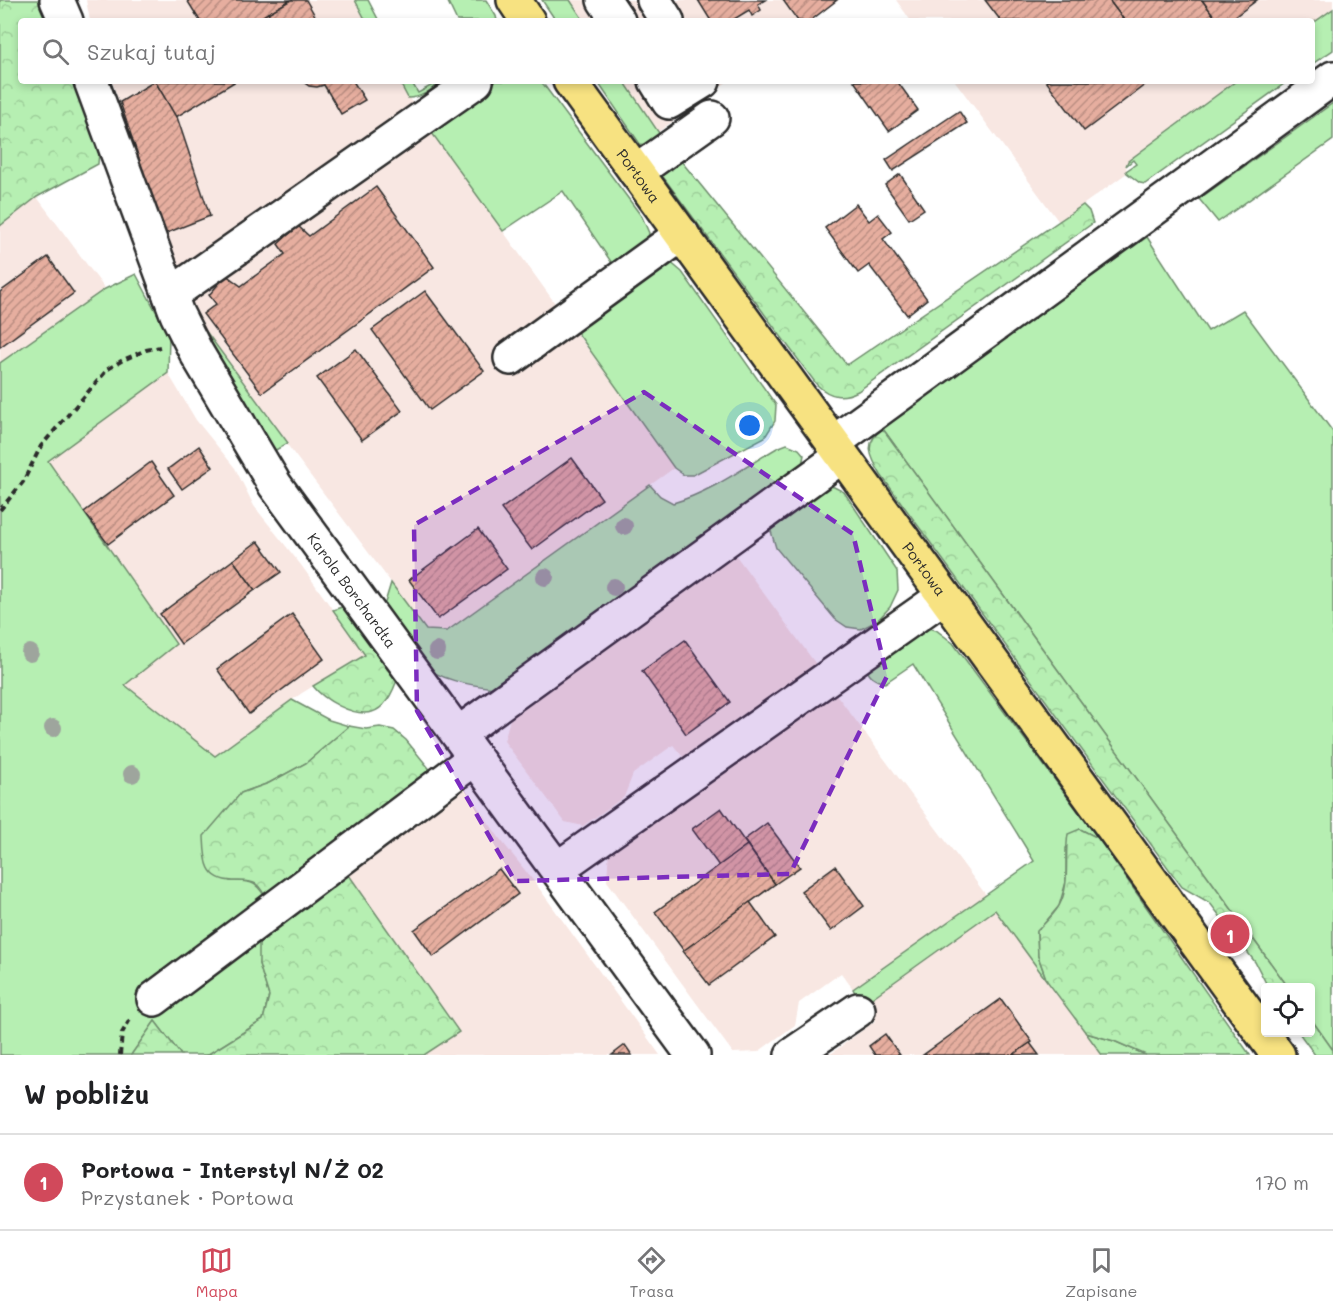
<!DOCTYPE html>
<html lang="pl">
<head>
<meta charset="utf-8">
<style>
	:root { --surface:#fff; --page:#f2f2f2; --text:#202124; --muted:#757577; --line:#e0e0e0; --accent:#d1495b }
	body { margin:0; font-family:Mali,sans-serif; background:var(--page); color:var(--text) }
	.controls { position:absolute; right:18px; bottom:18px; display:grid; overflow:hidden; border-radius:6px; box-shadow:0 3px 9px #0003 }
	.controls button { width:54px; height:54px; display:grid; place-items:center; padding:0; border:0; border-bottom:2px solid var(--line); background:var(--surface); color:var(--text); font:30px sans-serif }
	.you { position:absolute; left:750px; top:426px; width:21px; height:21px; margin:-15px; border:4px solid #fff; border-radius:50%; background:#1a73e8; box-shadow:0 0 0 9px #1a73e833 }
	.badge { display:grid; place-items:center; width:39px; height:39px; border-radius:50%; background:var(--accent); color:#fff; font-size:20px; font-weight:700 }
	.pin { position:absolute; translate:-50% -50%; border:3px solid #fff; box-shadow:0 2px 6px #0006 }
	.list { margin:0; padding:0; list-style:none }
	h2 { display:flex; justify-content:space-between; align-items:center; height:78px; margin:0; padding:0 24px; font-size:26px }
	h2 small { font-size:20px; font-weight:400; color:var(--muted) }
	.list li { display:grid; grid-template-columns:39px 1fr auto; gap:18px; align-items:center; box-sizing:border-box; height:96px; padding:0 24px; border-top:2px solid var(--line) }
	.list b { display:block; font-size:22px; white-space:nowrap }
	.list p { margin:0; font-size:20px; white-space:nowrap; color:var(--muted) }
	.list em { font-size:20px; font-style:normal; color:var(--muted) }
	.icon { flex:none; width:33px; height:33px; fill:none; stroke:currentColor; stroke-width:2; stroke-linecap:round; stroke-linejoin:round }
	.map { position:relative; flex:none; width:1333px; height:1055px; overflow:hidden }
	.search { position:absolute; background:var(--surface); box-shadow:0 3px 9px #0003; left:18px; right:18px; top:18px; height:66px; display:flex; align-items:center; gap:15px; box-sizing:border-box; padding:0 21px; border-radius:6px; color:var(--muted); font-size:22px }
	.sheet { height:174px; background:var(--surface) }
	nav { display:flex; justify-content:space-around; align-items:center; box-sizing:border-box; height:84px; border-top:2px solid var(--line); background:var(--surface); font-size:16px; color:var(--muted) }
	nav a { display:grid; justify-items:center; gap:3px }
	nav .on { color:var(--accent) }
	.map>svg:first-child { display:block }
	.built { fill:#f8e7e2 }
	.green { fill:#b6efb2; stroke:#708d6e; stroke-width:1.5 }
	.forest { fill:url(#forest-crowns); stroke:#708d6e; stroke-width:1.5 }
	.building { fill:url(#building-hatch); stroke:#2b2b2b; stroke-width:1.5 }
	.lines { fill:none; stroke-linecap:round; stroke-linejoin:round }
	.minor-casing { stroke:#2b2b2b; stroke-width:38 }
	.major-casing { stroke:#2b2b2b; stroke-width:38 }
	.path { stroke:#2b2b2b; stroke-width:4; stroke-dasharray:6 4.5; stroke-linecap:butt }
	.minor { stroke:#fff; stroke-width:33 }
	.major { stroke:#f7e281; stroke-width:33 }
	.tree { fill:#9ea59d }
	.marked { fill:#7b2cbf; fill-opacity:0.2; stroke:#7b2cbf; stroke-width:4.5; stroke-dasharray:12 8; stroke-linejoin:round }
	.labels { text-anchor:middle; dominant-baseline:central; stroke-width:5; stroke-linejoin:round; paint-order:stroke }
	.street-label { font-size:15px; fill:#2b2b2b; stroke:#fff }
</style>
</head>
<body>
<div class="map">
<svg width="1333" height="1055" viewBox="0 0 1333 1055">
	<defs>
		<pattern id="forest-crowns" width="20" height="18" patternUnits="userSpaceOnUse" patternTransform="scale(1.5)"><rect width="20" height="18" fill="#b6efb2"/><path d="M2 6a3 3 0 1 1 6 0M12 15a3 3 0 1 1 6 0" fill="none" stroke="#9dcd99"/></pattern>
		<pattern id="building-hatch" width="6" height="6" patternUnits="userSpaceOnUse" patternTransform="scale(1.5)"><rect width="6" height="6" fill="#e6ae9f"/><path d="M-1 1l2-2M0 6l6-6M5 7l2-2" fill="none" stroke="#bb8e82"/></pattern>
	</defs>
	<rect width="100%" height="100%" fill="#fff"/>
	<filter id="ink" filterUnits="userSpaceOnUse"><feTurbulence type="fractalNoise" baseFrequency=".0167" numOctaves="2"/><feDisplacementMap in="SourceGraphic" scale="12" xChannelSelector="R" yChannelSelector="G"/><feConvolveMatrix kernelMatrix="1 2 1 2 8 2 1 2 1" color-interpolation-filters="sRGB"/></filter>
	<g filter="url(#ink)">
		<g class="built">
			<path d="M86,0H355L366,21H90Z"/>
			<path d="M570,0H839L810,21H584Z"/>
			<path d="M896,0H1333V9L1312,24V21H911Z"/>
			<path d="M112,81H399L422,119L674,468L447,631L427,630L294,454L194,315L164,234Z"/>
			<path d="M624,81H728L658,132Z"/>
			<path d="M955,81H1236L1128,161L1126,166L1127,173L1059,222Z"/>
			<path d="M37,197L105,289L0,363V226Z"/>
			<path d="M168,373L196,420L235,468L254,506L301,565L365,655L302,693L215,756L124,684L176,644L48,461Z"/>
			<path d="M734,553L821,671L688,763L673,745L633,774L624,797L583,826L565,822L504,741L510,719Z"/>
			<path d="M830,686L986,895L853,989L841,973L799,1003L795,1025L758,1052L733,1053L607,881L609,848Z"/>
			<path d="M461,783L500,839L536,884L660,1055H424L459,1031L344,868Z"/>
			<path d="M995,909L1102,1055H811L815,1052L832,1053L875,1021L862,1005Z"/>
		</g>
		<g class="green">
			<path d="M355,0H368L379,21H366Z"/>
			<path d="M447,0H486L496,16L497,21H457Z"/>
			<path d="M542,0H570L584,21H556Z"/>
			<path d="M1333,9V50L1312,64V24Z"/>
			<path d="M399,81H411L418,93L438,82C432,91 420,98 408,98Z"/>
			<path d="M496,81H541L642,217L649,233L646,249L618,272L563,191L503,231L429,129Z"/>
			<path d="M597,81H624L663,139L646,145L640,144Z"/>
			<path d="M1236,81H1288L1145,184L1140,183L1127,173L1126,171L1136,164L1133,160L1126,166L1128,161Z"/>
			<path d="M1333,103V140L1218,222L1199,199Z"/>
			<path d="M1147,237L1208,331L1243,310L1333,432V1050L1311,1019L1310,988L1288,987L883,429L889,422Z"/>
			<path d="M669,261L682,272L776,405L775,421L765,437L693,475H684L674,468L572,325Z"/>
			<path d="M136,274L169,336L168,373L48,461L176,644L125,685L215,756L292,700L329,720L349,726L306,763L269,783L241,793L230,881C255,880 257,883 269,904L259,964L269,996L263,1020L207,1055H181L155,1021L131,1055H0V363L105,289Z"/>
			<path d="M194,315L288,443L274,451L197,335Z"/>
			<path d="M787,444L799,449L804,455L802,465L494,688C469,685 438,680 419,662C408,652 390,620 384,606L391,583L426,630L447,631L650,485L660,496L673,503C711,492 743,468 777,448Z"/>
			<path d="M822,485L834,487L844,492L897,571L898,590L890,607L877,621L861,629L847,627L835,619L776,548L770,528Z"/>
			<path d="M917,625L936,630L953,643L1098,838L1080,829L1066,848V882L1059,906L1037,932L1038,956L1047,981L995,910L862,1005L853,989L1034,861L913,664L885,683C873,680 868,676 865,664Z"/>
			<path d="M1086,1033L1114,1041L1146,1055H1102Z"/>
		</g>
		<g class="forest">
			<path d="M0,0H46L55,21H21V81H81L101,128L98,164L37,197L0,226Z"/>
			<path d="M677,156L847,365L1083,205L1089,211L1093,223L858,391C842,399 830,397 817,385L658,170Z"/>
			<path d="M883,429L1288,987H1268L1255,962L1210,903L1182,887L881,475C871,458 862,442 883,429Z"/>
			<path d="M345,606L399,674C395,687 387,708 372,712C353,717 324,700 313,686L365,655L333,610Z"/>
			<path d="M349,726L366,729L380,727L394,730L406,740L432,772L269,904C266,898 262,888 256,884C249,880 241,881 233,881C204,880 205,858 204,836L241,793L269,783L306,763Z"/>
			<path d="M1080,829L1098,838L1250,1055H1146L1114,1041L1086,1033L1047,981L1038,956L1037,931C1044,924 1054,915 1059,906C1071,884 1064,857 1068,834Z"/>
			<path d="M344,868L459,1032L424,1055H207L263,1020L269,996L259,964V942L276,917Z"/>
			<path d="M1311,1019L1333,1050V1055H1315L1299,1033L1310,1032Z"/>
			<path d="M155,1021L181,1055H131Z"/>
		</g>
		<g class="building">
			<path d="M187,0H291L255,21H200Z"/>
			<path d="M291,0H306L318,21H273L268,13Z"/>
			<path d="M698,0H765L758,4L761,10L752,16L749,10L731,21H711Z"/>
			<path d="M783,0H837L810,21H798Z"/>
			<path d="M985,0H1109L1125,21H1001Z"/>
			<path d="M1109,0H1202L1218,21H1125Z"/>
			<path d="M1202,0H1257L1229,21H1218Z"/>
			<path d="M268,13L273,21H255Z"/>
			<path d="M155,81L177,117L210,216L164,234L120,102Z"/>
			<path d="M155,81H236L176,117Z"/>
			<path d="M302,81H353L365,100L341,114L324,85L317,87L309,86Z"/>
			<path d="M854,81H897L918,110L889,131Z"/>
			<path d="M1046,81H1150L1084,131Z"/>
			<path d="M959,111L967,123L893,171L886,160Z"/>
			<path d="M900,174L924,209L909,219L885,185Z"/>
			<path d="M376,187L434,267L262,393L203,314L216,304L209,295L226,275L241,286L285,254L278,244L298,226L309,236Z"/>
			<path d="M856,204L869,221L878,214L892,232L883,239L927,299L907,315L869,265L858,273L825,228Z"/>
			<path d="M48,257L74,293L0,347V292Z"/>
			<path d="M425,291L484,371L430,410L372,330Z"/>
			<path d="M356,349L402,411L362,440L317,378Z"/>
			<path d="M199,446L213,467L182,489L168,469Z"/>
			<path d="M572,458L602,499L532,550L501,509Z"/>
			<path d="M151,462L174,495L108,544L84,512Z"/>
			<path d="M478,529L507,569L438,619L409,580Z"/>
			<path d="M258,541L281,572L255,590L233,560Z"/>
			<path d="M233,560L255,590L181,644L160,614Z"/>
			<path d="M292,614L324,659L249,714L217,669Z"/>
			<path d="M685,640L730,702L686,734L642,671Z"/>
			<path d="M721,808L747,845L719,866L692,829Z"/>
			<path d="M767,823L800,867L775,884L744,840Z"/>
			<path d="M747,845L775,884L684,951L655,912Z"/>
			<path d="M835,866L864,906L831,931L801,891Z"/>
			<path d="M499,869L518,894L433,957L414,930Z"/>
			<path d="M750,902L775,937L709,985L683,951Z"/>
			<path d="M1001,999L1032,1042L1013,1055H923Z"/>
			<path d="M885,1034L900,1055H875L869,1046Z"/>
			<path d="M1030,1043L1039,1055H1013Z"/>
			<path d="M625,1045L632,1055H612Z"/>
		</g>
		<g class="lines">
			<g class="minor-casing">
				<g id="minor">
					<path d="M57,0L66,21"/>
					<path d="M604,0L618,21"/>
					<path d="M654,0L667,21"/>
					<path id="s1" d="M91,81L177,314L196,352L275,485L693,1055"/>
					<path d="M656,81L669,102L703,81"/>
					<path d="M636,172L712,118"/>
					<path d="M170,295L476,81"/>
					<path d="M511,358L682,234"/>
					<path d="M833,443L1333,78"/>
					<path d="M458,734L842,456"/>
					<path d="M557,869L944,596"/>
					<path d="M154,999L475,758"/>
					<path d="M792,1055L858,1010"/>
				</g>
			</g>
			<g class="major-casing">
				<g id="major">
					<path d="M514,0L528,21"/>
					<path id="s2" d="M570,81L1278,1055"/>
				</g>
			</g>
			<g class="path">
				<path d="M0,510L23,482L41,446L108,369L123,360L146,350L160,347"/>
				<path d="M120,1055L122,1033L132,1016"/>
			</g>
			<use href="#minor" class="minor"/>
			<use href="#major" class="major"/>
		</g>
		<g class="tree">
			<circle cx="624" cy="526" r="9"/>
			<circle cx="545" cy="577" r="9"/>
			<circle cx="614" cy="587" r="9"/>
			<circle cx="437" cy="651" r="9"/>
			<circle cx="30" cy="653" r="9"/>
			<circle cx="53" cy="728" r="9"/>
			<circle cx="132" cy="774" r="9"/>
		</g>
	</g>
	<path class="marked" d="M644,392L853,534L887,676L790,874L515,881L417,711L414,525Z"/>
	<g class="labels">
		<g class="street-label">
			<text stroke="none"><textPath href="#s2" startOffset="117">Portowa</textPath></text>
			<text stroke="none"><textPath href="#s2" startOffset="603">Portowa</textPath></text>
			<text stroke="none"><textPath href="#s1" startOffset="576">Karola Borchardta</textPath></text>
		</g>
	</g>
</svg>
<div class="controls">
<button><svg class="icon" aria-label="locate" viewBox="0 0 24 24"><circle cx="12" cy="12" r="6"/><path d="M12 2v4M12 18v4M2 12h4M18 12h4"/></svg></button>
</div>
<div class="you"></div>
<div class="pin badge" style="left:1230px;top:934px">1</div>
<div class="search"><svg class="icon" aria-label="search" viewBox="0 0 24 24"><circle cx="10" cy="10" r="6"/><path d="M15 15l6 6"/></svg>Szukaj tutaj</div>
</div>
<section class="sheet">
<h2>W pobliżu<small></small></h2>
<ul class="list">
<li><span class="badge">1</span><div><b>Portowa - Interstyl N/Ż 02</b><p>Przystanek · Portowa</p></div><em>170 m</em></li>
</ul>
</section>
<nav>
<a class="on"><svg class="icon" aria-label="map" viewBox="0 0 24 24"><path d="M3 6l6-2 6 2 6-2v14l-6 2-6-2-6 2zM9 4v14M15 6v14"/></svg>Mapa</a>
<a><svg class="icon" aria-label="directions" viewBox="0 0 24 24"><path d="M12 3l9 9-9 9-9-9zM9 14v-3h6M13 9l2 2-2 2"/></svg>Trasa</a>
<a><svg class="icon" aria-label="saved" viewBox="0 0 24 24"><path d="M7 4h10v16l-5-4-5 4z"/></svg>Zapisane</a>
</nav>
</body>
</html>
